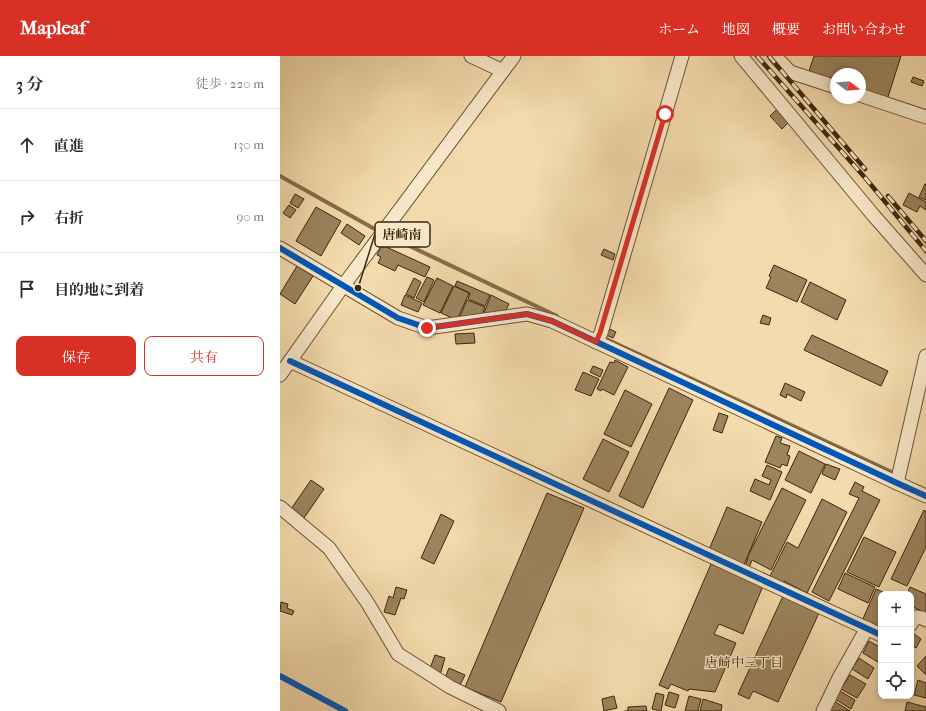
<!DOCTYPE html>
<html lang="ja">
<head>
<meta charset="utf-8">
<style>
	:root { --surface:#fff; --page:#f2f2f3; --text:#2b2b33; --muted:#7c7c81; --line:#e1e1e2; --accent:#d93025 }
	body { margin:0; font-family:"IM FELL French Canon","Noto Serif JP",serif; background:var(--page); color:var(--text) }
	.controls { position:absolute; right:12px; bottom:12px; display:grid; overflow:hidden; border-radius:8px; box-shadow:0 2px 6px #0003 }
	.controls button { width:36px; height:36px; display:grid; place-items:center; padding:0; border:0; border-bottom:1px solid var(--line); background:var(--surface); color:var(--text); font:20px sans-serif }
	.compass { position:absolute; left:550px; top:12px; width:36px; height:36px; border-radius:50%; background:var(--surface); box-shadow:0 2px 6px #0003; rotate:106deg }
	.stop { position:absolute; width:12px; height:12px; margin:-9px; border:3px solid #d93025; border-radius:50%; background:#fff }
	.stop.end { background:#d93025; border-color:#fff; box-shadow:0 1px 4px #0008 }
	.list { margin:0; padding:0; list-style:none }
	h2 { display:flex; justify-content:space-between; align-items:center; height:52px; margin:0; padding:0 16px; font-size:17px }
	h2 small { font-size:13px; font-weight:400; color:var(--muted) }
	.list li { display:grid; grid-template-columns:26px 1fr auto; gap:12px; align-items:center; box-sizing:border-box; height:72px; padding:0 16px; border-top:1px solid var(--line) }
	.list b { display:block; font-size:15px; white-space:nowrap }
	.list em { font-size:13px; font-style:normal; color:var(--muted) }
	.actions { display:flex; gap:8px; padding:12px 16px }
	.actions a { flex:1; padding:9px 0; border:1px solid var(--accent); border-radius:8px; text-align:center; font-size:14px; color:var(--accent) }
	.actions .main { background:var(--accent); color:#fff }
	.icon { flex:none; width:22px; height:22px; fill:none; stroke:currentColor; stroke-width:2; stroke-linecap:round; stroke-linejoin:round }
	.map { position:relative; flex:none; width:646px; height:655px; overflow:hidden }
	header { display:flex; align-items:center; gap:24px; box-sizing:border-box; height:56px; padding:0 20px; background:var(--accent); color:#fff }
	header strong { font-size:19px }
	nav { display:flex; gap:22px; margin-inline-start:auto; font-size:14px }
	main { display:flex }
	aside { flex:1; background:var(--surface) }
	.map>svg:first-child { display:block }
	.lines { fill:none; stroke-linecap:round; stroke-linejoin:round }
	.stream { stroke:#866d4b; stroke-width:4 }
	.building { fill:#9c845f; stroke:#3d260a }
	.minor-casing { stroke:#6b5333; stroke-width:15 }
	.minor { stroke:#f8e8ca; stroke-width:13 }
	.rail-casing { stroke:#3d260a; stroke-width:4.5 }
	.rail { stroke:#f8e8ca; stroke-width:3; stroke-dasharray:9; stroke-linecap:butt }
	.cycleway-casing { stroke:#f8e8ca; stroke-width:8 }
	.cycleway { stroke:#0057b8; stroke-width:6 }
	.route { stroke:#d93025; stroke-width:5 }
	.labels { text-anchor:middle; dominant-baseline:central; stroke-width:3; stroke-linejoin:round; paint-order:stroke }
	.neighbourhood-label { font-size:13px; fill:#3d260a; stroke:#f8e8ca }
	.leader { fill:none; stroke:#3d260a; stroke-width:1.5 }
	.callout-dot { fill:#3d260a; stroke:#f8e8ca; stroke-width:1.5 }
	.callout { fill:#f8e8ca; stroke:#3d260a; stroke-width:1.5 }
	.callout-label { font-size:13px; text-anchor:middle; font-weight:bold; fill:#3d260a }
</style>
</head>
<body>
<header>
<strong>Mapleaf</strong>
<nav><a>ホーム</a><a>地図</a><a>概要</a><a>お問い合わせ</a></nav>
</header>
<main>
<aside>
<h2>3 分<small>徒歩 · 220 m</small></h2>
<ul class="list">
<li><svg class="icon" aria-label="ahead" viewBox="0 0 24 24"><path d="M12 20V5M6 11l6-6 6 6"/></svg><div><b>直進</b></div><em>130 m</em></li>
<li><svg class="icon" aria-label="right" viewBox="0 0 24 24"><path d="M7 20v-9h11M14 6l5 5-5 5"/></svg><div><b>右折</b></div><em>90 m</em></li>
<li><svg class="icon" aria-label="arrive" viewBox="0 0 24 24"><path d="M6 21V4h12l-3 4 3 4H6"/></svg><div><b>目的地に到着</b></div></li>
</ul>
<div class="actions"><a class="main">保存</a><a>共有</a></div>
</aside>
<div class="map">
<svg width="646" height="655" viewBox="0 0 646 655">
	<rect width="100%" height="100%" fill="#f4dbad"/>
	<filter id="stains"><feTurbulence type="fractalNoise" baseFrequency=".005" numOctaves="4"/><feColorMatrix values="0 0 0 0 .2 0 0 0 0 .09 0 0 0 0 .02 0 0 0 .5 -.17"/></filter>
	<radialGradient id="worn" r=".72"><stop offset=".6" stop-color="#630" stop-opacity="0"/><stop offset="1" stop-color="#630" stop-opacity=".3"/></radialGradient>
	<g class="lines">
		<g class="stream">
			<path d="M0,120L100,176L277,260"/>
			<path d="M322,281L616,418"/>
		</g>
	</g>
	<g class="building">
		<path d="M534,0H621L607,44L580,35V18H556V27L528,18Z"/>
		<path d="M633,21L644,25L642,30L631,26Z"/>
		<path d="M499,51L511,64L502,73L490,60Z"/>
		<path d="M645,128H646V144L639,141Z"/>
		<path d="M629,137L646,146V154L640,150L637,156L623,149Z"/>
		<path d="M15,138L24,143L18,152L10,147Z"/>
		<path d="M9,149L16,154L10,162L3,157Z"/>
		<path d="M36,151L61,165L41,200L16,185Z"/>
		<path d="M67,168L85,180L79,189L61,177Z"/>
		<path d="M102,189L150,211L145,221L118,209L115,215L98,207L101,201L97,199Z"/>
		<path d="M324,193L335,198L333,204L321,199Z"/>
		<path d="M494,209L527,224L517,246L486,232L491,221L489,220Z"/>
		<path d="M17,210L33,220L15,248L0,238Z"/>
		<path d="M147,221L154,224L144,246L136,242Z"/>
		<path d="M134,222L141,226L134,242L126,238Z"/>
		<path d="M157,222L173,230L160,257L143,249Z"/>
		<path d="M177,225L210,239L205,250L188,243L190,237L175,230Z"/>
		<path d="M530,226L566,244L557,264L521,246Z"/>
		<path d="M174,230L189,237L177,264L161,257Z"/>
		<path d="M125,239L142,247L138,256L121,249Z"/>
		<path d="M211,239L229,248L224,258L202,262Z"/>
		<path d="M187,244L205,251L201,262L178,265Z"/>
		<path d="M483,259L491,262L489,269L480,267Z"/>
		<path d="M325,271L336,276L333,282L322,277Z"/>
		<path d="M194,277L195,287L176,288L175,278Z"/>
		<path d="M532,279L608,315L601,330L524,294Z"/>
		<path d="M335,304L348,311L334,339L322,333L321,335L317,333L330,306L334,307Z"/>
		<path d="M313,310L323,314L320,321L310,316Z"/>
		<path d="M303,316L319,323L311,340L295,334Z"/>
		<path d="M505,327L525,336L521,345L507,338L506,342L500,339Z"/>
		<path d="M389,332L413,344L363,452L339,440Z"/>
		<path d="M345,334L372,348L351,391L324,378Z"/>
		<path d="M439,357L448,360L442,377L433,374Z"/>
		<path d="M496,380L502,382L500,387L510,390L507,399L510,400L507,410L502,408L500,412L485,406Z"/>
		<path d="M323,383L349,396L329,436L303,423Z"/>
		<path d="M519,395L545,408L531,437L505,424Z"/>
		<path d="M546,408L560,413L555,424L542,418Z"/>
		<path d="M487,409L502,416L490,444L470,435L475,423L489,429L491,424L482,420Z"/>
		<path d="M31,424L44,433L24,462L11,453Z"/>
		<path d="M575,426L584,431L582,435L600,444L549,545L532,536L579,442L569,438Z"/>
		<path d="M502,432L526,444L491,514L472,504L469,512L465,510L468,502H467Z"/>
		<path d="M267,437L304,452L221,646L185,631Z"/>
		<path d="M542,443L567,456L527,537L504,525L501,530L488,524L507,486L518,492Z"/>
		<path d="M447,451L482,466L463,511L428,496Z"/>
		<path d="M644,454L646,456V491L627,530L611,523Z"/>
		<path d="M161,458L174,465L154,508L141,502Z"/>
		<path d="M584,481L616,496L599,531L567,516Z"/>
		<path d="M431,508L483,530L463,578L439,568L434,578L456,587L435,636L409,633L408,635L391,628L388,633L379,629Z"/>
		<path d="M565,517L595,531L588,547L558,533Z"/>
		<path d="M116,531L127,534L124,543L121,542L115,559L104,556L109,540L113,542Z"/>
		<path d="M630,531L646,538V557L631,550V538H627Z"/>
		<path d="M596,533L608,538H601V573L582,565Z"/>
		<path d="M503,540L539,557L498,646L473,635L469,643L458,638Z"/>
		<path d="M1,546L8,548L7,552L14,555L12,559L0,555Z"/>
		<path d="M633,577L641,583L636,592L631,589V579Z"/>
		<path d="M589,585L601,592V601L598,606L583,597Z"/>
		<path d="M155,599L165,602L160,619L149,615Z"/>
		<path d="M646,600V619L637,610Z"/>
		<path d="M579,602L594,612L588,623L572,613Z"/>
		<path d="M169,612L185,619L180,629L165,622Z"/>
		<path d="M570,619L586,628L577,642L561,633Z"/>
		<path d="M638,624L646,627V642L634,639Z"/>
		<path d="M560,635L575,644L571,653L555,643Z"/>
		<path d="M389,636L399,639L395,652L385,649Z"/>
		<path d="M376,637L384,639L381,655L372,653Z"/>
		<path d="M334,640L337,652L324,655L322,643Z"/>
		<path d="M409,640L421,643L418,655H405Z"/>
		<path d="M423,643L442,649L441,655H420Z"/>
		<path d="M554,645L570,655H549Z"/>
		<path d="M627,646L646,651V655H625Z"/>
		<path d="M366,650L367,655H345H348V651Z"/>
	</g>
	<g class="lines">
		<g class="minor-casing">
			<g id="minor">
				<path d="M191,0L223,15"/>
				<path d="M461,0L594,160L646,219"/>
				<path d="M495,0L510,16L556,31"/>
				<path d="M580,39L646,61"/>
				<path d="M0,192L118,262L147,272L247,258L272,265L617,427L646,440"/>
				<path d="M316,286L321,277L402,0"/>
				<path d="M10,305L601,579"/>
				<path d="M0,319L63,230L234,0"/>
				<path d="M617,427L646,300"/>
				<path d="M0,451L49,492L87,546L118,598L170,631L219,655"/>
				<path d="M631,568L635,561L642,562L646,564"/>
				<path d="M543,655L559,622L587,572"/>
			</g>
		</g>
		<use href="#minor" class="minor"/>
		<g class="rail-casing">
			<g id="rail">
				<path d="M477,0L587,124L646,195"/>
				<path d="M489,0L585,113"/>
				<path d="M608,140L646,185"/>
			</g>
		</g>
		<use href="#rail" class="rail"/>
		<g class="cycleway-casing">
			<g id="cycleway">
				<path d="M0,192L118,262L147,272L247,258L272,265L617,427L646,440"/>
				<path d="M10,305L601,579"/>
				<path d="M0,620L65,655"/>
			</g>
		</g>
		<use href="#cycleway" class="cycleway"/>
	</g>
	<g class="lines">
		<path class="route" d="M147,272L247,258L272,265L316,286L320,277L385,58"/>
	</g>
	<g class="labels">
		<g class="neighbourhood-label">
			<text x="464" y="606">唐崎中三丁目</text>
		</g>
	</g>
	<path class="leader" d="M78 232L95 178"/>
	<circle class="callout-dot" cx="78" cy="232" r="4"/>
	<rect class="callout" x="95" y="166" width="55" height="25" rx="4"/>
	<g class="callout-label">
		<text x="122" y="183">唐崎南</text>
	</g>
	<rect width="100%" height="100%" filter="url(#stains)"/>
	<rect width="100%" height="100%" fill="url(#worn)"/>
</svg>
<div class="controls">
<button>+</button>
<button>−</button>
<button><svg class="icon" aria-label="locate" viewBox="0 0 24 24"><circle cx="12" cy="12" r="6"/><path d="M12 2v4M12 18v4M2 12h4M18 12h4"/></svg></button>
</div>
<svg class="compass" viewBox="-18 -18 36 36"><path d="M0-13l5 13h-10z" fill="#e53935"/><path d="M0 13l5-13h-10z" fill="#7c7c81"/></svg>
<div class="stop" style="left:385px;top:58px"></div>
<div class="stop end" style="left:147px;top:272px"></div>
</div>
</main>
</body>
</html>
